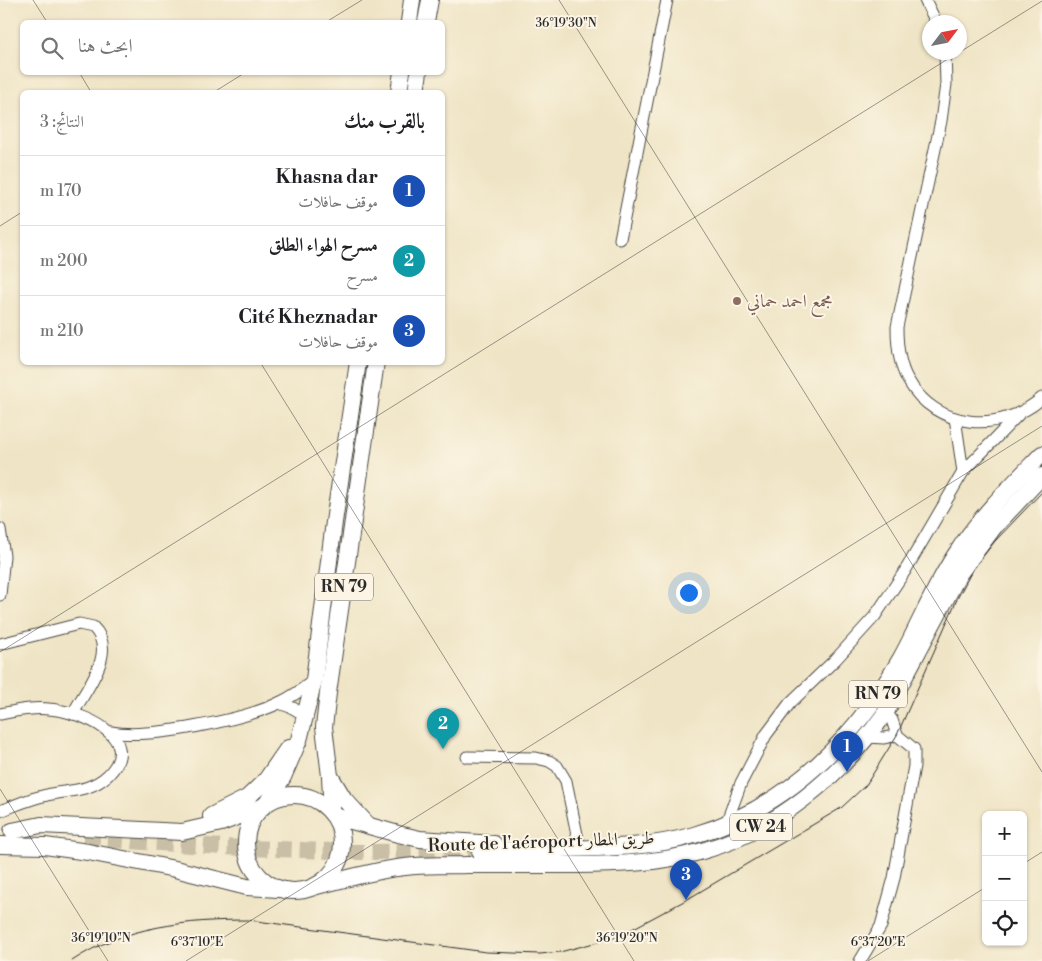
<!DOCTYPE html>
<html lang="ar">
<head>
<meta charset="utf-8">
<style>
	:root { --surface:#fff; --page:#f2f2f2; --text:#202124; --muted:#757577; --line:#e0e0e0; --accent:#b5179e }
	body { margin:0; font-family:"Libre Bodoni",Amiri,serif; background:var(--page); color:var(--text); direction:rtl }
	.controls { position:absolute; right:15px; bottom:15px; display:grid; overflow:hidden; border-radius:8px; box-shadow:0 1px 4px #0004 }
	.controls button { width:45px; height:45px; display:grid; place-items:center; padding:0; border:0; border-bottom:1px solid var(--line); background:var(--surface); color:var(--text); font:25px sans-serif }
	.compass { position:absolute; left:922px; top:15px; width:45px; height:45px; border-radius:50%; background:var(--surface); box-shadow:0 1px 4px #0004; rotate:58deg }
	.you { position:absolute; left:688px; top:592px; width:18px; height:18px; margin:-12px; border:4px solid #fff; border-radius:50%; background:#1a73e8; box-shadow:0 0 0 8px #1a73e833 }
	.badge { display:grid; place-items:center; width:32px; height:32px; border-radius:50%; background:var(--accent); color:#fff; font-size:16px; font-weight:700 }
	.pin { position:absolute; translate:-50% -41px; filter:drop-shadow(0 1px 2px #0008) }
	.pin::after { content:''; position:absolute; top:26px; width:18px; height:15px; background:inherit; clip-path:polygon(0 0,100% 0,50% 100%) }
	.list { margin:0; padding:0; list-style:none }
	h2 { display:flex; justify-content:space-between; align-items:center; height:65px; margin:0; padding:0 20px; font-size:21px }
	h2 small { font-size:16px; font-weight:400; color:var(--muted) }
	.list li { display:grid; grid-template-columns:32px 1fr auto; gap:15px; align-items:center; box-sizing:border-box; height:70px; padding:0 20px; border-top:1px solid var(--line) }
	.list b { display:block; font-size:19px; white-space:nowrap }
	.list p { margin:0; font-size:16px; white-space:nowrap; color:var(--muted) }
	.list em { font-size:16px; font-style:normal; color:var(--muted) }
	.icon { flex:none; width:28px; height:28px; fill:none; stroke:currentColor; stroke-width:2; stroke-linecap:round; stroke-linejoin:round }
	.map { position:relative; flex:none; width:1042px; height:961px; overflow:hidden; direction:ltr }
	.search { position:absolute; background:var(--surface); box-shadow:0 1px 4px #0004; left:20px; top:20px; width:425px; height:55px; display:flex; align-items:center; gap:12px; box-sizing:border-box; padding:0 18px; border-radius:8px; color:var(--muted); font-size:19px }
	.panel { position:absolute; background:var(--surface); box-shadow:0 1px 4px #0004; left:20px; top:90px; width:425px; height:275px; border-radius:8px; direction:rtl }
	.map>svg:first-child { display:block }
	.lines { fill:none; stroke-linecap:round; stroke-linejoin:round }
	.highway-tunnel { stroke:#c8bfa6; stroke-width:16; stroke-dasharray:16 8; stroke-linecap:butt }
	.minor-casing { stroke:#484742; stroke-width:13 }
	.highway-casing { stroke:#484742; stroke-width:18 }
	.minor { stroke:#fff; stroke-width:11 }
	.highway { stroke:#fff; stroke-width:16 }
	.tram { stroke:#2b2b2b; stroke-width:1 }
	.ticks { fill:none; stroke:#2b2b2b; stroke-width:1; stroke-opacity:0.45 }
	.education-dot { fill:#8d6e63; stroke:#fcf5e5; stroke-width:2 }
	.labels { text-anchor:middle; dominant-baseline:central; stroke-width:4; stroke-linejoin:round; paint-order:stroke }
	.shield { fill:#fcf5e5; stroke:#6a6863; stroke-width:1 }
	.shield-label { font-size:16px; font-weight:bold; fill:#2b2b2b }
	.education-label { font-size:18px; fill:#785e54; stroke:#fcf5e5; text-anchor:start }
	.street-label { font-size:18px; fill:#2b2b2b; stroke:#fcf5e5 }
	.ticks-label { font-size:12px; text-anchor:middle; fill:#2b2b2b; stroke:#fcf5e5; stroke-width:4; stroke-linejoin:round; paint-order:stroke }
</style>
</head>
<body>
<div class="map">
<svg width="1042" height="961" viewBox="0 0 1042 961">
	<rect width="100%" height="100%" fill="#fcf5e5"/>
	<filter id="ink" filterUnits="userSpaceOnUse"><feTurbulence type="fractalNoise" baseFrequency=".02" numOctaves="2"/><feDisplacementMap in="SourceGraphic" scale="10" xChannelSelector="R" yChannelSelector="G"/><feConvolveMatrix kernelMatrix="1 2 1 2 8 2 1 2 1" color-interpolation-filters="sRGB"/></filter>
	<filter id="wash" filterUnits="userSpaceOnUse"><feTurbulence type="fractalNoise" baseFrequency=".0096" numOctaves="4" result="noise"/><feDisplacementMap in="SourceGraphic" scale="20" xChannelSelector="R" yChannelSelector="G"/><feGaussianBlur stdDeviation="1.12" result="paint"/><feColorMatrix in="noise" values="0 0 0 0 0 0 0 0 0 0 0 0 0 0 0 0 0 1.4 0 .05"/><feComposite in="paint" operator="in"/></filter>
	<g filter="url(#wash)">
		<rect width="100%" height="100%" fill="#efe4c5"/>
	</g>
	<g filter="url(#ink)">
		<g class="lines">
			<path class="highway-tunnel" d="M84,838L222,847L357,852L480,851"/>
			<g class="minor-casing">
				<g id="minor">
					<path d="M925,0L936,22"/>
					<path d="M945,52L946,84L941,121L897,327C897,344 899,365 908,380C936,430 1001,434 1042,398"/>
					<path d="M620,239L667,0"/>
					<path d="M955,418L963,472"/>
					<path d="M0,529L4,556L0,595"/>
					<path d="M0,644L79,624L93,627C119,652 85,689 73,714"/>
					<path d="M279,703L293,708L306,716"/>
					<path d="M0,714C16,711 33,707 49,709C80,711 146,737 108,775C90,792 69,790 47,795C31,798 16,805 0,811"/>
					<path d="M111,732C150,739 243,720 279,703C292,697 303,689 314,680"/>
					<path d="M867,737L884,738L897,735"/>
					<path d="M467,757L536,758L549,761L557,766L566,781L580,849"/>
					<path d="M726,824L741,783L766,735L790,703L836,659L875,616L905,571L963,472L1019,414"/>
					<path d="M860,961L881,926L894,878L914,766V749L897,735L892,720L886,712"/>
				</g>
			</g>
			<g class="highway-casing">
				<g id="highway">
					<path d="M409,22L412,0"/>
					<path d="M426,22L430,0"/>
					<path d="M399,92L402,72"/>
					<path d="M416,92L419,72"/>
					<path d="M332,779L344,799L367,824"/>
					<circle cx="294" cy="843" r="48"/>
					<path d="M267,803L283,777L299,740L314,680L334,522L358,362"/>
					<path d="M332,813L330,776L324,727L328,693L376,362"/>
					<path d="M211,816L247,798L266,780L288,748"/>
					<path d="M334,816L398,834L420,839L494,844"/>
					<path d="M12,831L41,825L182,832L221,823L260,808"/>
					<path d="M0,845L45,846L88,852L175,869L247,887L278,889"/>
					<path d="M480,851C506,850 533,849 559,849C604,848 651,848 694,835C787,808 854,740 901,658C921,622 936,582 960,548C983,513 1013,484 1042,454"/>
					<path d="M313,887C343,880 374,870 405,867C426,864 445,866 466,865C502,865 539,865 575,865C617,865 659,863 699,852C776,831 841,776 886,712L959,574L994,527L1042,476"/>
				</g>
			</g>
			<use href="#minor" class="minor"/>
			<use href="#highway" class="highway"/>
			<path class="tram" d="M72,961C124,926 188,920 249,920L486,952L540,954L560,952L617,937L686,900L841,808L866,785L897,735L958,597L973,569L995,541L1042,492"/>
		</g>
	</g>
	<path class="ticks" d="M33,0L47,22M559,0L1042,772M326,22L362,0M960,52L1042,1M79,72L91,92M214,92L246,72M0,226L22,212M260,362L634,961M0,652L959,52M0,789L108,961M1023,864L1042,852M186,961L1042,426M868,961L986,887"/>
	<circle class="education-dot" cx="737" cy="301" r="5"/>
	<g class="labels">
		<g class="shield">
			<rect x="315" y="573.5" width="58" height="27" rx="4"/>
			<rect x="849" y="680.5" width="58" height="27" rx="4"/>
			<rect x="730" y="813.5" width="62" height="27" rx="4"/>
		</g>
		<g class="shield-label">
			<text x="344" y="587">RN 79</text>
			<text x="878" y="694">RN 79</text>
			<text x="761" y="827">CW 24</text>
		</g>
		<g class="education-label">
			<text x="747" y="301">مجمع احمد حماني</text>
		</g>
		<g class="street-label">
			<text transform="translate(541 842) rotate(-2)">Route de l'aéroport طريق المطار</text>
		</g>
	</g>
	<g class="ticks-label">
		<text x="566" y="27">36°19'30"N</text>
		<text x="101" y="942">36°19'10"N</text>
		<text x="627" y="942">36°19'20"N</text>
		<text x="197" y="946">6°37'10"E</text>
		<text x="878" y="946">6°37'20"E</text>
	</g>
</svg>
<div class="controls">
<button>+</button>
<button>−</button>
<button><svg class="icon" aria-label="locate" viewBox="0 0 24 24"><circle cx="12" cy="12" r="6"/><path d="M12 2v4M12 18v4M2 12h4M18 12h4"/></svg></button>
</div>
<svg class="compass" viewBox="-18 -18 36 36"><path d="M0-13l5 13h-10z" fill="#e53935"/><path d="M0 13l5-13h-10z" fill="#757577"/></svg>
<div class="you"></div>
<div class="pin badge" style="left:847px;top:772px;background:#1a4fb4">1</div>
<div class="pin badge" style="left:443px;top:749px;background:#0f9aa8">2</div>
<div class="pin badge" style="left:686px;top:900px;background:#1a4fb4">3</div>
<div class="search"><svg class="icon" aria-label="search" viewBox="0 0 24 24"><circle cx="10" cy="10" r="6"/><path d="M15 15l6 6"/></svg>ابحث هنا</div>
<section class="panel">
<h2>بالقرب منك<small>النتائج: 3</small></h2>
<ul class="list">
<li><span class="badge" style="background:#1a4fb4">1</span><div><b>Khasna dar</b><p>موقف حافلات</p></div><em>170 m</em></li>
<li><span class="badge" style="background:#0f9aa8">2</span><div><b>مسرح الهواء الطلق</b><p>مسرح</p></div><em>200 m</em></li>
<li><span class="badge" style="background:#1a4fb4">3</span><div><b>Cité Kheznadar</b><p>موقف حافلات</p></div><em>210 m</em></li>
</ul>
</section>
</div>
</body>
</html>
